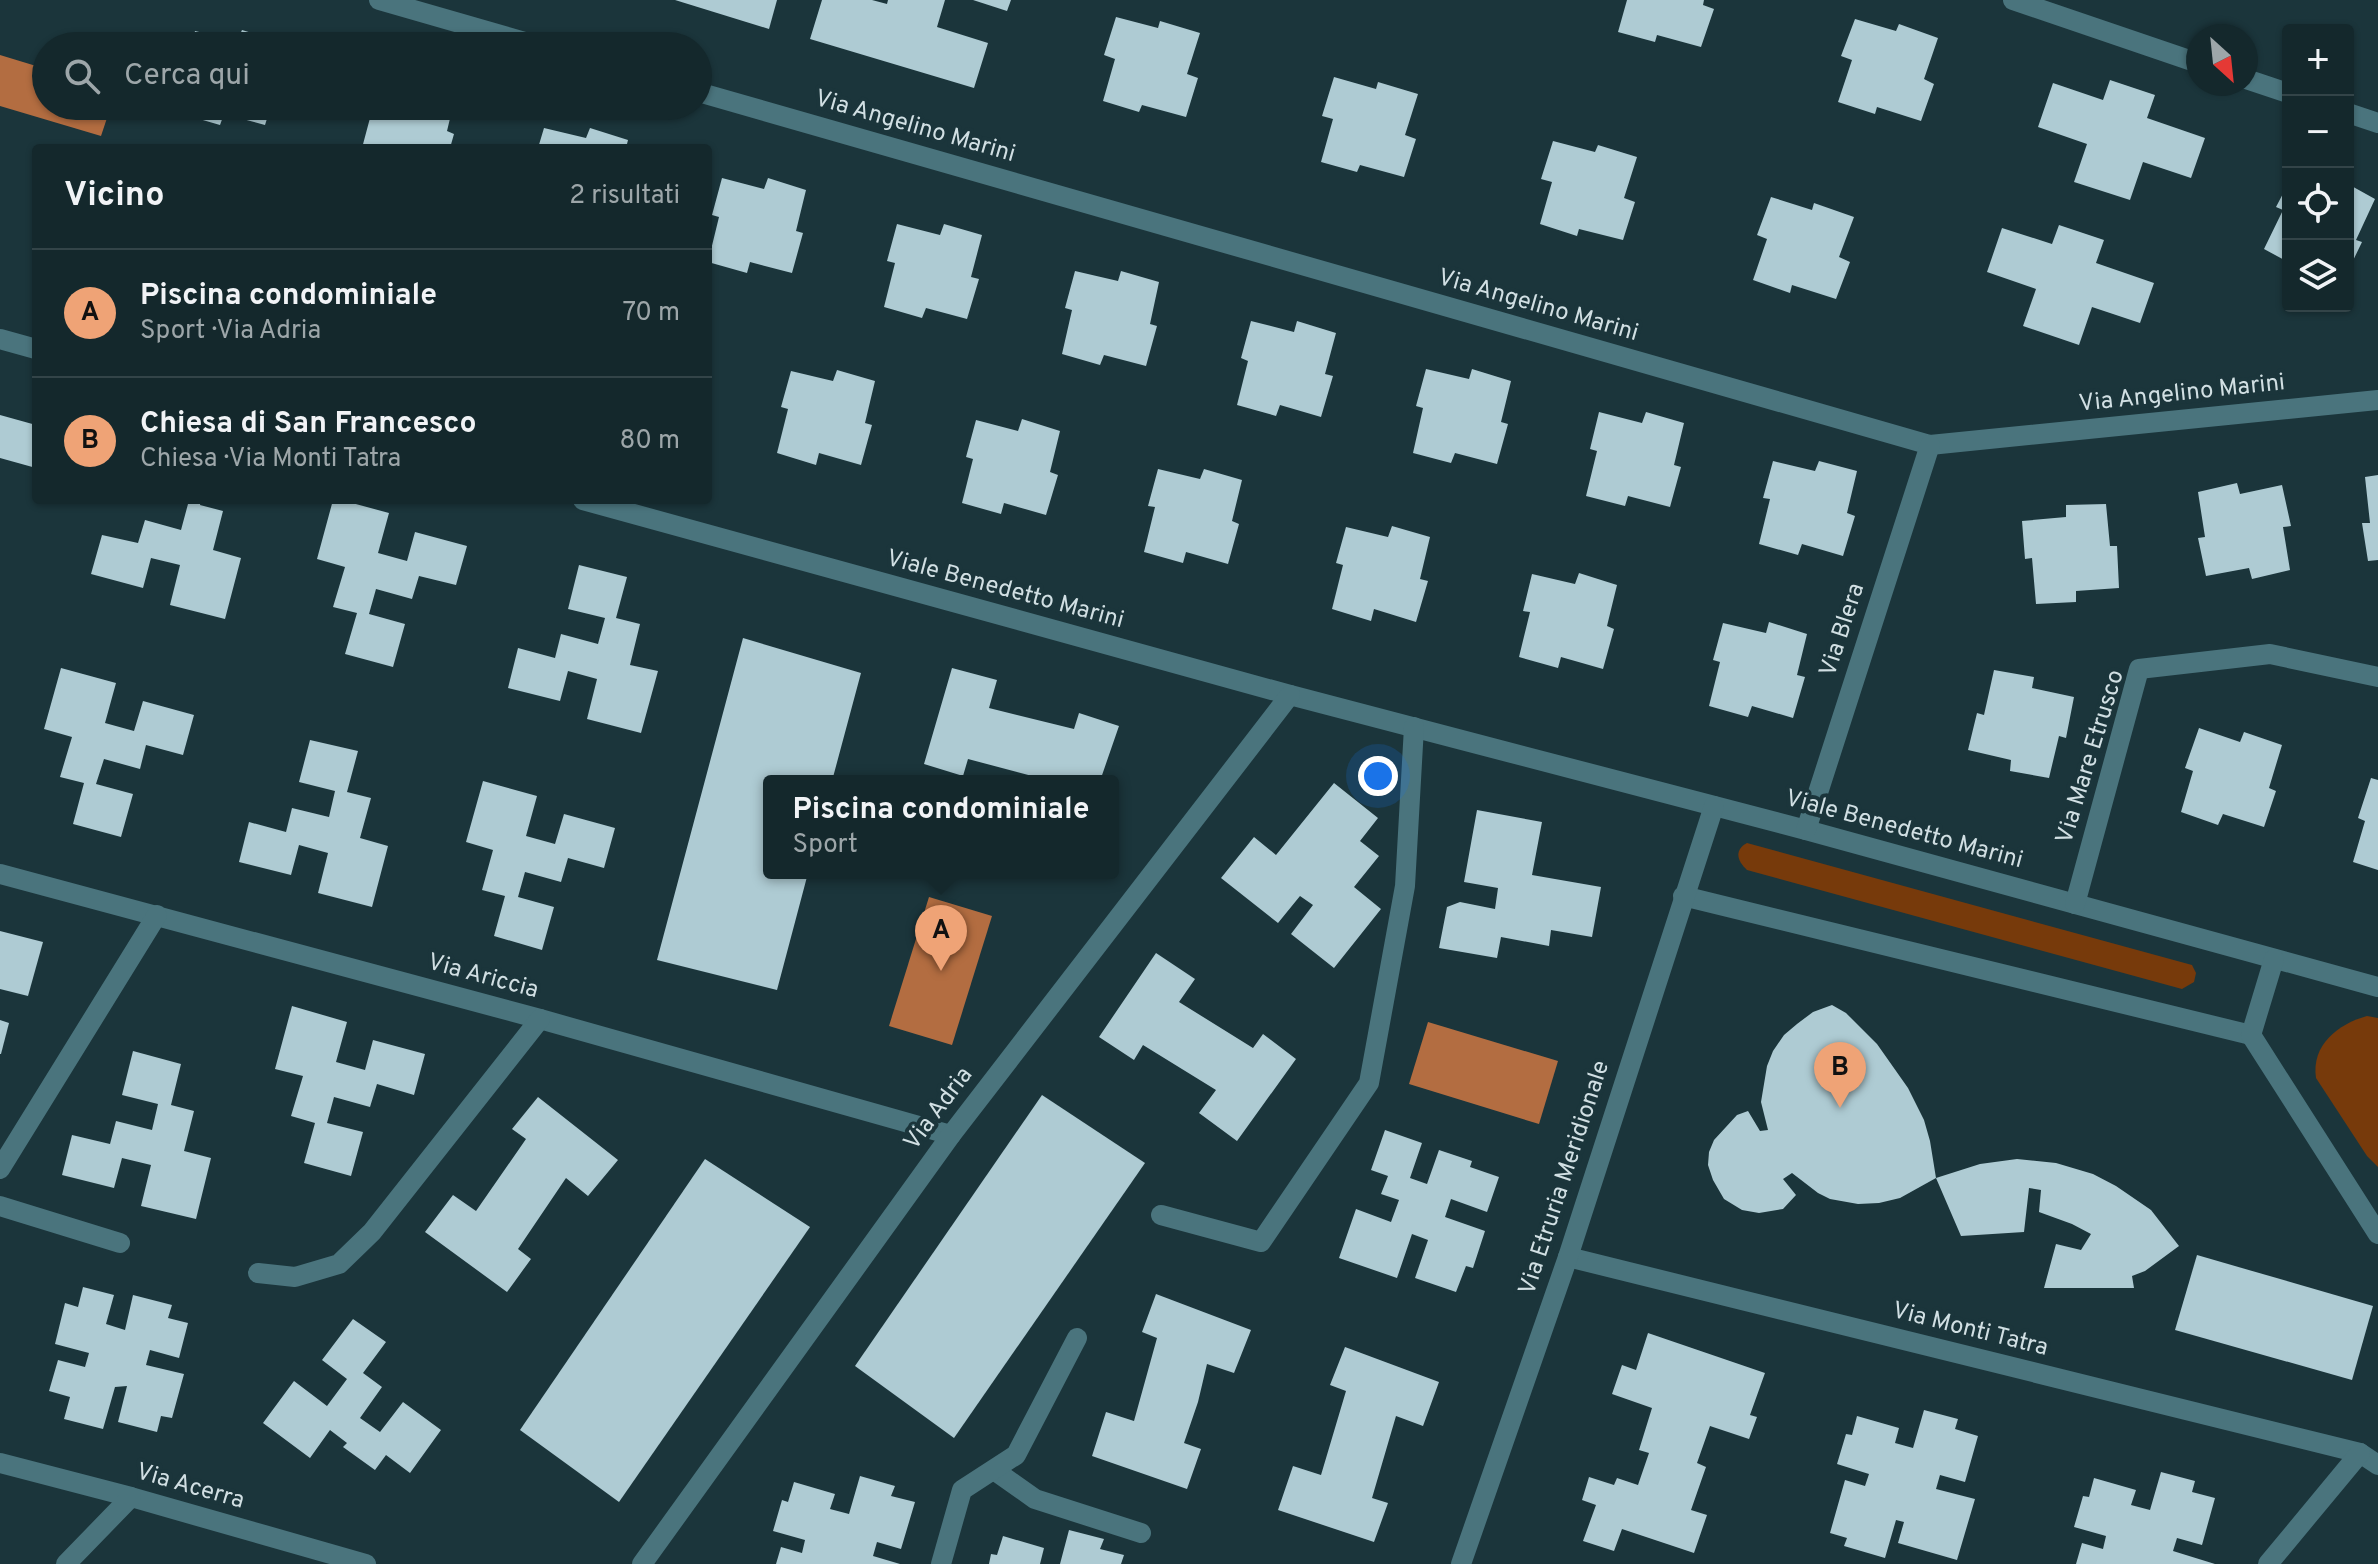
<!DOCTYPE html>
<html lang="it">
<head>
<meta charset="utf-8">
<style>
	:root { --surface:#14282c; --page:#1d3034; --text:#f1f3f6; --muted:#9da6a9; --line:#334448; --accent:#efa376 }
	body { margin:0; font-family:Overpass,sans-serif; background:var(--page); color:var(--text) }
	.controls { position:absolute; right:24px; top:24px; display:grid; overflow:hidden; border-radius:8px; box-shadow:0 2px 6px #0004 }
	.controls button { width:72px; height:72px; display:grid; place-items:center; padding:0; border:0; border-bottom:2px solid var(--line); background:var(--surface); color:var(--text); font:40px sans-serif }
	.compass { position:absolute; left:2186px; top:24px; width:72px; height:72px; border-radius:50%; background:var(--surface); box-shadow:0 2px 6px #0004; rotate:153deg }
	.you { position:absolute; left:1378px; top:776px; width:28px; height:28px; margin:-20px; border:6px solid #fff; border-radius:50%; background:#1a73e8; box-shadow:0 0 0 12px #1a73e833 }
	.badge { display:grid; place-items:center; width:52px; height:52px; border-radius:50%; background:var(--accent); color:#111; font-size:26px; font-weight:700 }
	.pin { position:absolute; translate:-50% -66px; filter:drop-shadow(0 2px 4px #0008) }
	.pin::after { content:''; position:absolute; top:42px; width:28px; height:24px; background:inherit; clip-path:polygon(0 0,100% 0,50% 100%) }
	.popup { position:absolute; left:763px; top:775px; width:356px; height:104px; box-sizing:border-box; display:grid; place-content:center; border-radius:8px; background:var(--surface); filter:drop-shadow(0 2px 6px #0005); font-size:26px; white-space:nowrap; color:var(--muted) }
	.popup b { font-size:30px; color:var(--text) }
	.popup::after { content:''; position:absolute; left:50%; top:100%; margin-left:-16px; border:16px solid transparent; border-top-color:var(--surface) }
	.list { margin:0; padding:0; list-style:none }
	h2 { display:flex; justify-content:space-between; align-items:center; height:104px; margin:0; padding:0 32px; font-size:34px }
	h2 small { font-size:26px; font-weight:400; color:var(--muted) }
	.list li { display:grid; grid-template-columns:52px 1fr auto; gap:24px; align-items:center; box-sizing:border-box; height:128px; padding:0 32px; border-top:2px solid var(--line) }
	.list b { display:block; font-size:30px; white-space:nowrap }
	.list p { margin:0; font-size:26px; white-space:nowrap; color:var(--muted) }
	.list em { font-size:26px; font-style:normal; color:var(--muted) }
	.icon { flex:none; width:44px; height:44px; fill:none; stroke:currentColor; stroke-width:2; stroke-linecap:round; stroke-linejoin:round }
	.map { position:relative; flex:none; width:2378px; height:1564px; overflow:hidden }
	.search { position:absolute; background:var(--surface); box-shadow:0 2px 6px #0004; left:32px; top:32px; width:680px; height:88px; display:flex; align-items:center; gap:20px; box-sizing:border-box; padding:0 28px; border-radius:44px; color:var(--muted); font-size:30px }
	.panel { position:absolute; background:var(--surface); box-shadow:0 2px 6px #0004; left:32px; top:144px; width:680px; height:360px; border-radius:8px }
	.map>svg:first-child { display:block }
	.green { fill:#773a0b }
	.water { fill:#b36d41 }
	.building { fill:#aecbd3 }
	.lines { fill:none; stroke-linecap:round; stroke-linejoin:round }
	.minor { stroke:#4a747d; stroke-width:20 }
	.labels { text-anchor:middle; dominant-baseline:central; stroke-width:8; stroke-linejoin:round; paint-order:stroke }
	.street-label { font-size:24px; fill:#d1dfe3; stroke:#1b353b }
</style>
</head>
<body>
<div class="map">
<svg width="2378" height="1564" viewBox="0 0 2378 1564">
	<rect width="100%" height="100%" fill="#1b353b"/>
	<g class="green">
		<path d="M1747,843L2192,965L2196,973L2194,982L2182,989L1747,870C1737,861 1734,850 1747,843Z"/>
		<path d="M2367,1016L2378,1018V1167L2367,1156L2316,1078C2311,1045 2338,1024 2367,1016Z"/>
	</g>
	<g class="water">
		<path d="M0,55L46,69V106H111L101,136L0,106Z"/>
		<path d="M929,897L992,916L952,1045L889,1026Z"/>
		<path d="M1428,1022L1558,1061L1539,1124L1409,1084Z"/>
	</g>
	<g class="building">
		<path d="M675,0H777L769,29Z"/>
		<path d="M822,0H872L887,4L888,0H945L937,27L988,43L974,88L810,39Z"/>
		<path d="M973,0H1011L1007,11Z"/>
		<path d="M1627,0H1704L1703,5L1714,9L1701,47L1657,35L1655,42L1618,32Z"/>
		<path d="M1116,17L1158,28L1160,21L1200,33L1187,74L1198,78L1186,117L1142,105L1139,112L1103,101L1115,59L1104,55Z"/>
		<path d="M1855,19L1896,31L1899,24L1938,38L1924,79L1934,84L1921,121L1877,107L1875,114L1838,102L1852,60L1841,56Z"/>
		<path d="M242,30L279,41L278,46H191L195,31L237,41Z"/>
		<path d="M1334,77L1376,89L1378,82L1418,94L1405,135L1416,139L1404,177L1360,165L1357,172L1321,162L1333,119L1322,116Z"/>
		<path d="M2110,80L2155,95L2147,118L2205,138L2191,178L2143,162L2130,200L2074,182L2087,144L2038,127L2053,83L2103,100Z"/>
		<path d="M184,106H271L265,125L224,114L220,125L182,114Z"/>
		<path d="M365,106H453L447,131L454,134L450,148H362L370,118L362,116Z"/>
		<path d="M544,128L586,138L590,128L628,140L626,148H538Z"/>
		<path d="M1553,141L1595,152L1598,145L1637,157L1624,198L1635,202L1623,240L1579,229L1577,236L1540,224L1552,182L1541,179Z"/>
		<path d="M722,178L764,189L768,178L806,190L796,231L803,233L792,273L750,262L747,273L708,262L719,217L712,215Z"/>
		<path d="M2288,184V262L2264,249L2283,210L2276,207Z"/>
		<path d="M2348,184L2375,199L2356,240L2362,242L2348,271Z"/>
		<path d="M1771,197L1812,210L1814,203L1854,217L1839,257L1850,262L1836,299L1792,285L1790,293L1753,280L1767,239L1757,235Z"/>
		<path d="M897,224L940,235L944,224L982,235L971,277L979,279L967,319L926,308L922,318L884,307L895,263L887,261Z"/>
		<path d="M2059,225L2104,240L2096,263L2154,283L2140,323L2092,307L2079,345L2023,326L2036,289L1987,272L2002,228L2052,244Z"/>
		<path d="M1075,271L1118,281L1121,271L1159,282L1150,324L1157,326L1146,366L1104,355L1100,365L1062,354L1072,310L1065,308Z"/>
		<path d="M1251,321L1294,332L1297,321L1336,333L1325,374L1333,376L1321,417L1280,405L1276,416L1237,405L1248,361L1241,358Z"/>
		<path d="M1426,369L1469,379L1472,369L1511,381L1501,422L1508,424L1497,464L1455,453L1451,463L1413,453L1423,408L1416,406Z"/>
		<path d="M837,370L875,381L865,423L872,425L861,465L819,453L816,465L777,453L788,409L781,407L791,371L833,381Z"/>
		<path d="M1599,412L1642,423L1646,412L1684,423L1674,465L1681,467L1670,507L1628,496L1625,506L1586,496L1597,451L1590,449Z"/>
		<path d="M0,415L36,425V468L0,458Z"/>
		<path d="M1022,419L1060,431L1050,472L1058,475L1046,515L1004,503L1001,514L962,503L973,459L966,457L976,420L1018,431Z"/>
		<path d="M1773,461L1815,471L1819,461L1857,471L1847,513L1855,516L1843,556L1802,544L1798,555L1759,544L1770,499L1763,498Z"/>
		<path d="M1158,469L1200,479L1204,469L1242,480L1232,521L1239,524L1228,564L1186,552L1183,563L1144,552L1155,507L1148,506Z"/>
		<path d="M2378,475V560L2368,561L2362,523H2370L2365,477Z"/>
		<path d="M2237,483L2240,494L2282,485L2291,526L2283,527L2290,570L2252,579L2249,568L2206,576L2198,538L2205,537L2198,492Z"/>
		<path d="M177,500H201L200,505L223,511L213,550L241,558L225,619L170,605L180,565L151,558L143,588L91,574L102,535L138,543L145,520L181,530L188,504Z"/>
		<path d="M333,500H341L389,513L378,553L407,561L415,532L467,546L456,585L419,576L412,599L376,589L369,614L405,624L393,667L345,654L357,613L333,607L345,567L317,559Z"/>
		<path d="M2106,504L2110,546H2117L2119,588L2076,591V602L2036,604L2032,558L2025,559L2022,521L2066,517V505Z"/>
		<path d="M1392,526L1430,537L1420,579L1428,581L1416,622L1374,609L1371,621L1332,609L1343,565L1336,563L1346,527L1388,537Z"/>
		<path d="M579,565L627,577L616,618L640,624L630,665L658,671L641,733L587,719L597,679L568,671L560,701L508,688L518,648L555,658L561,634L598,644L605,618L568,609Z"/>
		<path d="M1579,573L1617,585L1607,626L1614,629L1603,669L1561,657L1558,668L1519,657L1530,612L1523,611L1532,574L1575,584Z"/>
		<path d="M1769,622L1807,634L1797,675L1805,677L1793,718L1752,706L1748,717L1709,706L1720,662L1713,660L1723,623L1766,633Z"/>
		<path d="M743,638L861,673L832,781H769V873H808L777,990L657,960Z"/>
		<path d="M61,668L116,683L105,723L134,731L143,701L194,715L183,755L146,745L140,769L104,759L96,784L133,794L121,837L73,824L84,783L60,777L72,737L44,729Z"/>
		<path d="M952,668L997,680L989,708L1074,729L1079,713L1119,726L1100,781H1051L968,759L963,776L924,764Z"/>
		<path d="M1994,670L2034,677L2032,688L2074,697L2066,738L2059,736L2049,778L2010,771L2011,760L1968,750L1977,713L1984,715Z"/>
		<path d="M2199,728L2240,742L2244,732L2282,745L2269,788L2276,791L2264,827L2223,814L2218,825L2181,812L2193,771L2185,768Z"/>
		<path d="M310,740L358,751L347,792L371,798L360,838L388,846L372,907L318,893L328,853L299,845L291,875L239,862L249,822L286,832L292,808L329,817L335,791L299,782Z"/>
		<path d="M2371,778L2378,780V870L2353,862L2365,821L2358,818Z"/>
		<path d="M483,781L537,796L526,836L555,844L564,814L615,828L604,868L568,858L561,882L525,872L518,897L554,907L542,950L494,936L505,896L482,890L493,850L466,842Z"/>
		<path d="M1334,783L1378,818L1360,841L1379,856L1354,887L1381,909L1334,968L1291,934L1313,905L1300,896L1278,923L1221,878L1254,837L1276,855Z"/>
		<path d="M1477,810L1542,822L1532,875L1601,887L1592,937L1551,930L1549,946L1501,937L1497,958L1439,948L1447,907L1460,902L1495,909L1498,888L1464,882Z"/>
		<path d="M0,931L43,942L28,996L0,989Z"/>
		<path d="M1156,953L1195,979L1179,1002L1253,1048L1263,1034L1296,1059L1237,1141L1199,1113L1216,1090L1143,1045L1134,1060L1099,1037Z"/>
		<path d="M1832,1005L1846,1013L1877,1044L1908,1088L1924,1120L1930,1141L1936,1178L1900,1198L1879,1203L1858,1204L1830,1199L1818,1193L1792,1173L1783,1179L1796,1195L1783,1209L1759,1213L1742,1210L1724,1199L1713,1180L1708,1165L1709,1152L1714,1140L1737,1115L1748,1111L1760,1131L1768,1130L1761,1102L1767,1066L1773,1051L1784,1035L1797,1024L1813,1012Z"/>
		<path d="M292,1006L347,1022L336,1062L365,1070L373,1040L425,1054L414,1095L377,1084L370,1107L334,1097L327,1123L363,1132L351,1176L304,1163L315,1123L291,1116L303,1076L275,1069Z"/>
		<path d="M0,1020L9,1023L1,1054H0Z"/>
		<path d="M133,1051L181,1064L171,1105L194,1111L184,1151L211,1158L196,1219L141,1206L151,1165L122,1158L114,1188L62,1175L72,1135L110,1144L116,1121L152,1130L158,1104L122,1095Z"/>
		<path d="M1042,1095L1145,1163L954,1438L855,1366Z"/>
		<path d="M538,1097L618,1160L588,1196L566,1178L518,1249L531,1259L507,1292L425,1232L453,1195L476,1211L526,1139L512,1129Z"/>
		<path d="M1385,1130L1422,1143L1410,1178L1427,1184L1439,1150L1472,1161L1470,1167L1499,1177L1487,1212L1451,1199L1445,1217L1485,1231L1473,1268L1466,1266L1456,1292L1415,1278L1428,1240L1412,1234L1397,1278L1339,1258L1356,1209L1391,1222L1399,1200L1381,1194L1388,1176L1371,1170Z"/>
		<path d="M705,1159L810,1227L619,1502L520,1430Z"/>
		<path d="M2017,1159L2056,1163L2093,1174L2116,1186L2151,1210L2179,1246L2145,1271L2132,1276L2134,1288H2044L2056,1244L2081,1250L2091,1234L2072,1224L2039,1212L2041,1190L2029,1188L2024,1232L1961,1236L1936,1178L1980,1164Z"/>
		<path d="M2197,1255L2373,1306L2352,1380L2175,1330Z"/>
		<path d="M83,1287L114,1295L106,1324L125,1330L133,1295L172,1305L168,1318L188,1323L179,1358L150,1350L146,1365L184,1374L172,1418L161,1416L157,1432L118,1422L127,1386L115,1387L103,1429L64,1419L70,1397L49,1391L58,1360L85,1367L89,1353L55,1344L65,1303L78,1307Z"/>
		<path d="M1156,1294L1251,1330L1234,1373L1207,1364L1198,1402L1184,1443L1201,1449L1187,1489L1092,1456L1106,1412L1134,1421L1157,1338L1142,1332Z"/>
		<path d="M353,1319L386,1342L363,1373L382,1387L360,1418L380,1432L403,1402L441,1430L410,1473L386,1455L375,1470L343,1447L347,1443L330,1430L310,1458L263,1423L294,1381L327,1406L347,1379L322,1360Z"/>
		<path d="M1648,1333L1765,1373L1750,1415L1757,1417L1749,1439L1710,1426L1697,1463L1706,1467L1691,1510L1707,1515L1694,1553L1622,1529L1614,1551L1583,1541L1596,1505L1582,1500L1589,1477L1614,1485L1617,1478L1638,1485L1649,1453L1639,1450L1652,1408L1612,1394L1622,1365L1636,1370Z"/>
		<path d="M1345,1347L1439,1382L1423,1426L1396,1416L1372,1498L1388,1503L1374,1542L1278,1510L1293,1466L1321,1475L1346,1391L1330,1385Z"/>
		<path d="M1924,1410L1958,1419L1955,1429L1978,1436L1965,1482L1940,1475L1936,1489L1975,1499L1957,1560L1898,1543L1904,1522L1896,1520L1885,1558L1844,1546L1847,1538L1830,1533L1845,1480L1865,1486L1869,1474L1837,1464L1846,1434L1852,1435L1857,1416L1899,1428L1895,1443L1913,1448Z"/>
		<path d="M2161,1472L2195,1481L2192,1492L2215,1498L2202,1545L2177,1538L2173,1551L2215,1564H2076L2082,1543L2103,1549L2106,1536L2074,1527L2083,1496L2089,1497L2094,1478L2136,1490L2131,1505L2150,1510Z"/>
		<path d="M860,1476L895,1486L891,1496L915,1502L901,1549L877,1542L873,1556L900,1564H776L781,1547L802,1553L805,1540L773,1531L782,1500L788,1502L794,1482L835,1494L830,1509L849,1514Z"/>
		<path d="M1069,1530L1104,1539L1100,1549L1124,1555L1121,1564H1060Z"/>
		<path d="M1003,1536L1044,1548L1040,1564H989L991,1554L997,1555Z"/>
	</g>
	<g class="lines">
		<g class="minor">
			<path d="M379,0L539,46"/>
			<path d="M2013,0L2198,63"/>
			<path d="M2246,79L2288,93"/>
			<path d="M698,92L1930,445L2378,400"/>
			<path d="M2348,113L2378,123"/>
			<path d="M0,339L36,349"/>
			<path d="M583,500L1290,695L1806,830L2378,987"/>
			<path d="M1806,830L1930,445"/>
			<path d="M0,874L540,1019L951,1135"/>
			<path d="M1683,896L2251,1035"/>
			<path d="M2075,904L2139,669L2270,654L2378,677"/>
			<path d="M2274,959L2251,1035L2378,1234"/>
			<path d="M0,1169L157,915"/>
			<path d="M0,1206L120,1243"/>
			<path d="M1161,1215L1261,1242L1369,1083L1405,886L1414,727"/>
			<path d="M1568,1257L2360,1453L2378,1465"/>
			<path d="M258,1273L295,1277L339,1264L372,1232L540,1019"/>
			<path d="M0,1463L131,1497L366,1564"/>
			<path d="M994,1470L1035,1499L1141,1533"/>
			<path d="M66,1564L131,1497"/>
			<path d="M642,1564L951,1135L1290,695"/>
			<path d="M941,1564L962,1490L1016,1455L1077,1338"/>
			<path d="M1461,1564L1568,1257L1714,806"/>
			<path d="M2268,1564L2360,1453"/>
		</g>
	</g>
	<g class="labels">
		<g class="street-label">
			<text transform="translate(915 127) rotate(16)">Via Angelino Marini</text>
			<text transform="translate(1538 306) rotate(16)">Via Angelino Marini</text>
			<text transform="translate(2182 394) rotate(-6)">Via Angelino Marini</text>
			<text transform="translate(1005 590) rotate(15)">Viale Benedetto Marini</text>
			<text transform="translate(1843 630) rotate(-72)">Via Blera</text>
			<text transform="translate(2091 757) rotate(-73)">Via Mare Etrusco</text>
			<text transform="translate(1904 830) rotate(15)">Viale Benedetto Marini</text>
			<text transform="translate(483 977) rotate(15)">Via Ariccia</text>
			<text transform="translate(939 1109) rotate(-53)">Via Adria</text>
			<text transform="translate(1565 1178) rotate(-72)">Via Etruria Meridionale</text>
			<text transform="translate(1970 1330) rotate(14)">Via Monti Tatra</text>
			<text transform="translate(190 1487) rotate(16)">Via Acerra</text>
		</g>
	</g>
</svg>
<div class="controls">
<button>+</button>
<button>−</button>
<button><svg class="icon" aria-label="locate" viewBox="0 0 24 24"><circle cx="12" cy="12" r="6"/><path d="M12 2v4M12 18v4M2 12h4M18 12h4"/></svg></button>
<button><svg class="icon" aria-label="layers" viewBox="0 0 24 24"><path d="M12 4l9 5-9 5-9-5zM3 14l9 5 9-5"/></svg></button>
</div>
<svg class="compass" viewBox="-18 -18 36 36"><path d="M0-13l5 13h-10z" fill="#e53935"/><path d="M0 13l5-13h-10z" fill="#9da6a9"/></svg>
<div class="you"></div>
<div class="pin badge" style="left:941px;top:971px">A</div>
<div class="popup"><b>Piscina condominiale</b>Sport</div>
<div class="pin badge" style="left:1840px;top:1108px">B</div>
<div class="search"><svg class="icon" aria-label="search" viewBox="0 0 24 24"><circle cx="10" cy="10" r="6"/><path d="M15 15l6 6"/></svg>Cerca qui</div>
<section class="panel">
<h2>Vicino<small>2 risultati</small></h2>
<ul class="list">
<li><span class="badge">A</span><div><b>Piscina condominiale</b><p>Sport · Via Adria</p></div><em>70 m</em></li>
<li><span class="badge">B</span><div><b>Chiesa di San Francesco</b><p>Chiesa · Via Monti Tatra</p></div><em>80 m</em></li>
</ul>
</section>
</div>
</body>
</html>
